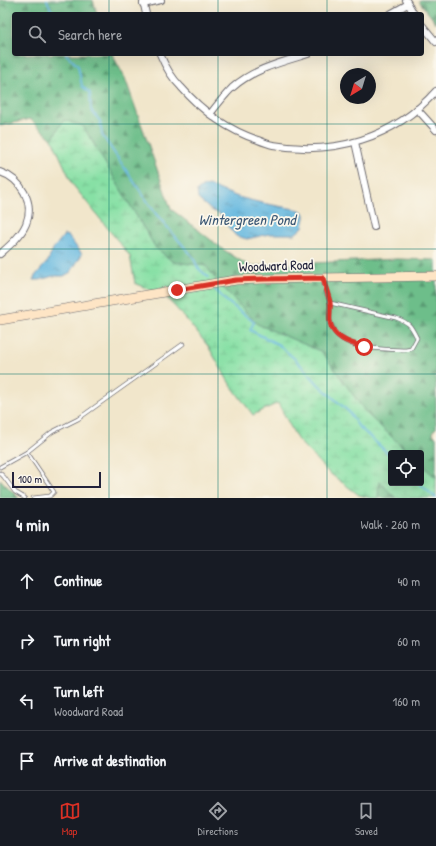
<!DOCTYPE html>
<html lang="en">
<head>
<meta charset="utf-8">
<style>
	:root { --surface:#171b24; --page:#20242c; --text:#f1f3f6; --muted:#9ea1a6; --line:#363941; --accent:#d93025 }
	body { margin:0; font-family:"Patrick Hand",sans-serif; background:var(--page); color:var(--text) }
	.controls { position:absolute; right:12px; bottom:12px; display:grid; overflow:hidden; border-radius:4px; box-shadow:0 4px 16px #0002 }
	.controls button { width:36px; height:36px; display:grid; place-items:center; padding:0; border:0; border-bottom:1px solid var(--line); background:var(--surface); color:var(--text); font:20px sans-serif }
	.compass { position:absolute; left:340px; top:68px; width:36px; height:36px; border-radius:50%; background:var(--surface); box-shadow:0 4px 16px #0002; rotate:218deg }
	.scale { position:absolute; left:12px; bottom:10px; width:89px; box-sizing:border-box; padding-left:4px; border:2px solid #22223b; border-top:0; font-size:11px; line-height:14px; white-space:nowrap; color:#22223b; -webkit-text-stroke:3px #fbf7ec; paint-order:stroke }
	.stop { position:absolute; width:12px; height:12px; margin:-9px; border:3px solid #d93025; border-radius:50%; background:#fff }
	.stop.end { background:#d93025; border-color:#fff; box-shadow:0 1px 4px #0008 }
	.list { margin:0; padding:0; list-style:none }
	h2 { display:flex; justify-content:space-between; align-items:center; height:52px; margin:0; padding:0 16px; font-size:17px }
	h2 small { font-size:13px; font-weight:400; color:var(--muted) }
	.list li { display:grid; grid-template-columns:26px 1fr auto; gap:12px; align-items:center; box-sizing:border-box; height:60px; padding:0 16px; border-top:1px solid var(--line) }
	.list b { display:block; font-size:15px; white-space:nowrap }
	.list p { margin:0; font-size:13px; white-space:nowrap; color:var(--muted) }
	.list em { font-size:13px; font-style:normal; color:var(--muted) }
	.icon { flex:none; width:22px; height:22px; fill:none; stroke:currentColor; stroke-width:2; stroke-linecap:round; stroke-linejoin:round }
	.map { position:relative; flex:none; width:436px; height:498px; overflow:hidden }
	.search { position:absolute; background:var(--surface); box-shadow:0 4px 16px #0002; left:12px; right:12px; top:12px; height:44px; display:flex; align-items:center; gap:10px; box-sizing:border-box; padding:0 14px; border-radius:4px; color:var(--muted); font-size:15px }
	.sheet { height:292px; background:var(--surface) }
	nav { display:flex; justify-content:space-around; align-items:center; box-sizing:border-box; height:56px; border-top:1px solid var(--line); background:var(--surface); font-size:11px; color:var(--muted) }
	nav a { display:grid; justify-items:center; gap:2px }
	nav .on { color:var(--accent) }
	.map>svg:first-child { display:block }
	.forest { fill:url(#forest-firs); stroke:#487062 }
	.wetland { fill:url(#wetland-marsh); stroke:#548170 }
	.water { fill:url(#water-ripples); stroke:#426c8d }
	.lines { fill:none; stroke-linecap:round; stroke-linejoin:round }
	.stream { stroke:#63b7df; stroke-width:2 }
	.lane-casing { stroke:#6a676d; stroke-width:4.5 }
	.street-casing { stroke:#6a676d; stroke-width:8 }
	.secondary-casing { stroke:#6a676d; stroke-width:10 }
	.lane { stroke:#fff; stroke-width:3 }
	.street { stroke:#fff; stroke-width:6 }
	.secondary { stroke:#fee5c5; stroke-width:9 }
	.route { stroke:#d93025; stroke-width:5 }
	.grid { fill:none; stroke:#0f766e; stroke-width:1; stroke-opacity:0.55 }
	.labels { text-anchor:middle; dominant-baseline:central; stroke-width:3.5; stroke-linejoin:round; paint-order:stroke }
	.street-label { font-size:14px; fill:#22223b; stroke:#fbf7ec }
	.water-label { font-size:15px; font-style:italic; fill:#395674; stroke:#fbf7ec }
</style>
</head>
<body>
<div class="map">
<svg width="436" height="498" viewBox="0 0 436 498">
	<defs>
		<pattern id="forest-firs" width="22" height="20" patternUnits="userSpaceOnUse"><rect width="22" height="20" fill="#6dbe8a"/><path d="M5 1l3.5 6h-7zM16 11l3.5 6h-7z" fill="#599a72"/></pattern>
		<pattern id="wetland-marsh" width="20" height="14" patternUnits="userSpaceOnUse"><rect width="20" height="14" fill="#87e0a5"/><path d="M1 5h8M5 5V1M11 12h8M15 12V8" fill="none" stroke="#74c08f"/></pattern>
		<pattern id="water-ripples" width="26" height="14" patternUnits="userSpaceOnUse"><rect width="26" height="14" fill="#63b7df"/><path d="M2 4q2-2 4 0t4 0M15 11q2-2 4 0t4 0" fill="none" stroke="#5194b6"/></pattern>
	</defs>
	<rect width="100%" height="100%" fill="#fbf7ec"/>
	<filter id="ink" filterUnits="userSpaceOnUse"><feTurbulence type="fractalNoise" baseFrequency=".025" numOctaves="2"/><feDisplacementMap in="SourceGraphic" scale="8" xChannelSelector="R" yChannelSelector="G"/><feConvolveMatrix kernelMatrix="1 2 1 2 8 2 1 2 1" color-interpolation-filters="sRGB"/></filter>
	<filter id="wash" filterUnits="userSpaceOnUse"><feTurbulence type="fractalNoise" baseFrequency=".012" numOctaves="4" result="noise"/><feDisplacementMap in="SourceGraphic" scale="16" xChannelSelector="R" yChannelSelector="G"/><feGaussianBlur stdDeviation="0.9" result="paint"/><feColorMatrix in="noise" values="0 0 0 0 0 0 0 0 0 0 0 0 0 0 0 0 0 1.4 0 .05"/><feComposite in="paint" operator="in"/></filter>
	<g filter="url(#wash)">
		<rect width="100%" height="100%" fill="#f1e6cb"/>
		<g class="forest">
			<path d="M0,0H93L97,14H14V54H112L125,78L171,209L224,250L249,266L397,259L436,260V428L432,432L436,438V478L421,464V453H409L367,414L322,352L257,324L217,281L206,266L173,262L155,247L83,126L64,120L52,139L30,119L0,126Z"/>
			<path d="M421,0H436V23L419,1Z"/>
			<path d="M0,479L19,498H0Z"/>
			<path d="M379,480L396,498H378Z"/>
		</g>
		<path class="wetland" d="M64,120L83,126L155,247L173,262L206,266L217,281L257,324L322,352L367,414L409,453H391V483H421V464L436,478V498H396L379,481L378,498H371L359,495L328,472L297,439L278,403L253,415L230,384L208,346L186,319L166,297L135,283L130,256L73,185L52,139Z"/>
		<g class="water">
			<path d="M208,185L238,197L262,203L300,210L305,214V218L303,227L295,234H269L247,239L236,236L225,223L220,214L211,210L198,199L197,191L202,187Z"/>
			<path d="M64,235L68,236L82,254L71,272L64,276H53L40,280H33L35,276L48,261L53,249Z"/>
		</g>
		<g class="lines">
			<g class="stream">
				<path d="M47,0L53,14"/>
				<path d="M66,54L78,66L82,86L90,93L91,110L100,121L102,135L156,214L193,257L198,268L208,277"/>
				<path d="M215,289L225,300L254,322L250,330L279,345L296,360L319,385L349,412L358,426L391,456"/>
				<path d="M419,483L436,498"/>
			</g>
		</g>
	</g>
	<g filter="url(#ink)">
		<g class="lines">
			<g class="lane-casing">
				<g id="lane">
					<path d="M323,280L330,303L396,318C410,323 411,326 417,338L411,349L406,350C383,349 336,351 330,322C329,316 330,309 330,303"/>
					<path d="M27,452L52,432L78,419L183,344"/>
					<path d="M0,467L27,452L54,492L50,496L33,498"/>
					<path d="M0,473L4,477L15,492L25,498"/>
				</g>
			</g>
			<g class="street-casing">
				<g id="street">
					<path d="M143,0L146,14"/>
					<path d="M406,0L414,14"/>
					<path d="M143,4L161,0"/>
					<path d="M390,14L408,4"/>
					<path d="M422,25L436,42"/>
					<path d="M160,54C165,66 172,78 181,87C202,111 228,130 258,140C263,142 268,144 273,145C334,156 394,138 436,91"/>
					<path d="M417,109L436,130"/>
					<path d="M210,114C217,105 224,96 232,88C253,69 282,62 308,54"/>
					<path d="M355,142L374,227"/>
					<path d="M0,172C21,179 35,202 26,224C21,236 9,246 0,254"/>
				</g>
			</g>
			<g class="secondary-casing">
				<path id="secondary" d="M0,320L217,283L236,280L264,279L436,276"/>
			</g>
			<use href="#lane" class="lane"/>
			<use href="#street" class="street"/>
			<use href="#secondary" class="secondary"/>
		</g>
	</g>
	<g class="lines" filter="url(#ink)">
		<path class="route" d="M177,290L236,280L264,279L323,278C325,286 328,294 330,302C331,309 329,315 330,322C333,338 349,343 364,347"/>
	</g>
	<path class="grid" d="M109,0V14M218,0V14M327,0V14M109,54V498M218,54V498M327,54V498M0,124H436M0,249H436M0,374H436"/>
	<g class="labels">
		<g class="street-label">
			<text transform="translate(276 265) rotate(-2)">Woodward Road</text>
		</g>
		<g class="water-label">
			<text x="247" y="219">Wintergreen Pond</text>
		</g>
	</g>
</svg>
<div class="controls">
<button><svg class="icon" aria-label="locate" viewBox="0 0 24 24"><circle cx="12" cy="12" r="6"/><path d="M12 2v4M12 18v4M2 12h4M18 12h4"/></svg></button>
</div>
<svg class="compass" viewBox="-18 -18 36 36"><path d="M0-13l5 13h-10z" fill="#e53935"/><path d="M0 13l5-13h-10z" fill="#9ea1a6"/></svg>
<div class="scale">100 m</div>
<div class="stop" style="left:364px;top:347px"></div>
<div class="stop end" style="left:177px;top:290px"></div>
<div class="search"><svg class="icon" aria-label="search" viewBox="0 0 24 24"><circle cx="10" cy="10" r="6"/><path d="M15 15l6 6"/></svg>Search here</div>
</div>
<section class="sheet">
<h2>4 min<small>Walk · 260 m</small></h2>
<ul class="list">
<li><svg class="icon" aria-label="ahead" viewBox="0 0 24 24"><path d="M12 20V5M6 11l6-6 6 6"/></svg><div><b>Continue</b></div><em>40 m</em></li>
<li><svg class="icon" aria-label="right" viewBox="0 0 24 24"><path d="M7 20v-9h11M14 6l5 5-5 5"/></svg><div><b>Turn right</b></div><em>60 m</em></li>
<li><svg class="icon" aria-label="left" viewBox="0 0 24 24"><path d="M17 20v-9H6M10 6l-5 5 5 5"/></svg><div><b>Turn left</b><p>Woodward Road</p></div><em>160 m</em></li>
<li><svg class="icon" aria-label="arrive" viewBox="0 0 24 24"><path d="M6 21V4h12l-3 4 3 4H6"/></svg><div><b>Arrive at destination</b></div></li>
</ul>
</section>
<nav>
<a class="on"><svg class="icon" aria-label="map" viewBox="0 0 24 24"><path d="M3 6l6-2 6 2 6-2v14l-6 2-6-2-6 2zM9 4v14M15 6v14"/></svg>Map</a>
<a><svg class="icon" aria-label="directions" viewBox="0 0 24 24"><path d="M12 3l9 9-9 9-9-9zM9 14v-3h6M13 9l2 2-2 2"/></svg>Directions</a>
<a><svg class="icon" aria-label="saved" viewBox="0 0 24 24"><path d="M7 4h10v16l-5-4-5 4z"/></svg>Saved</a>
</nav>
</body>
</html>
